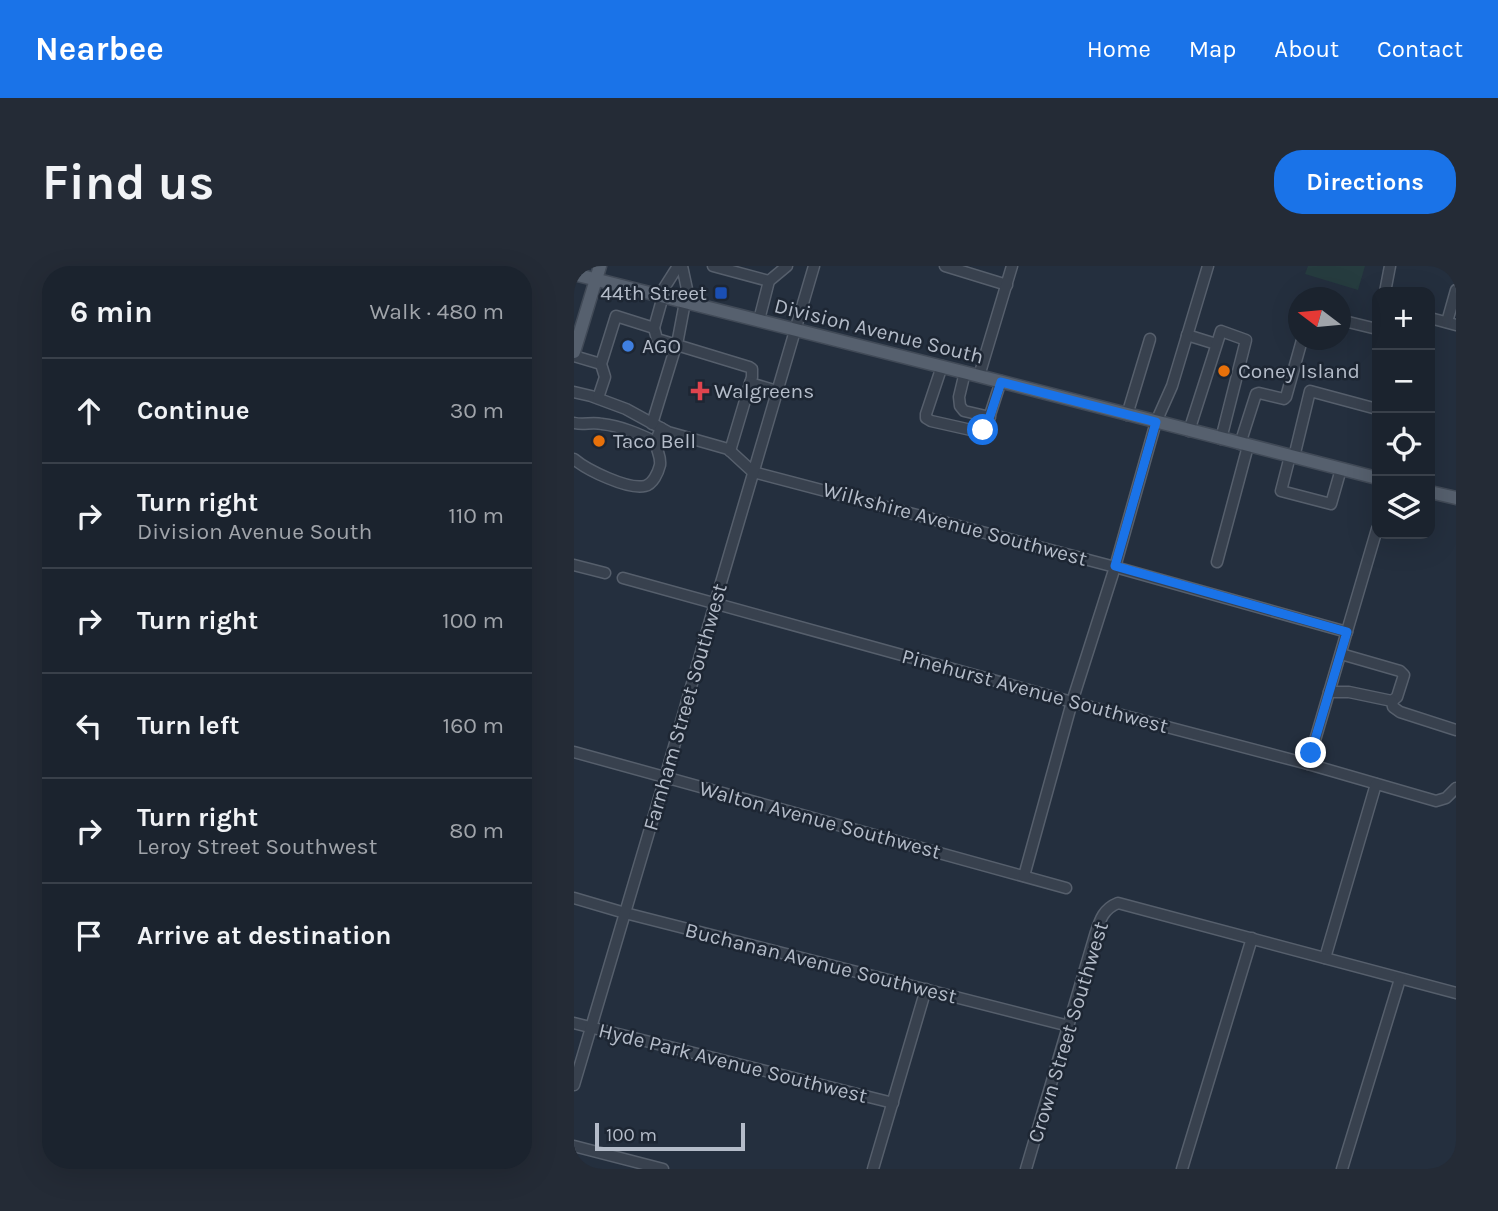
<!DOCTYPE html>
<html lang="en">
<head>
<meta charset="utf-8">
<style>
	:root { --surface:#1b232e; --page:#242b36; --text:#f1f3f6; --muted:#a0a4aa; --line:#39404a; --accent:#1a73e8 }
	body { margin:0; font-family:Karla,sans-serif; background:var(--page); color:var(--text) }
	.controls { position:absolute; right:21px; top:21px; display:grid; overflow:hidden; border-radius:14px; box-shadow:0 7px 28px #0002 }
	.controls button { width:63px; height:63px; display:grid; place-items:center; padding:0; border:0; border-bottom:2px solid var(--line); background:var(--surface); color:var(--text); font:35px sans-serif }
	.compass { position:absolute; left:714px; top:21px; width:63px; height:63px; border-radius:50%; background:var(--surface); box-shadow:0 7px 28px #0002; rotate:286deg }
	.scale { position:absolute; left:21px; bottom:18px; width:150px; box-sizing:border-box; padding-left:7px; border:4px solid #b4bcc9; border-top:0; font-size:19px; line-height:24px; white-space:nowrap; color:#b4bcc9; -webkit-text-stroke:5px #1d2633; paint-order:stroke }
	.stop { position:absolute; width:21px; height:21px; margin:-16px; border:5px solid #1a73e8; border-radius:50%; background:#fff }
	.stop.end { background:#1a73e8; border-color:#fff; box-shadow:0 2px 7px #0008 }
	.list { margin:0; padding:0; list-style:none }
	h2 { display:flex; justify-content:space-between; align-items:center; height:91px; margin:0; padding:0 28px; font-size:30px }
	h2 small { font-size:23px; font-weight:400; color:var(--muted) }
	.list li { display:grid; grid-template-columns:46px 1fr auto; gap:21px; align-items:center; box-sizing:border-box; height:105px; padding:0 28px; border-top:2px solid var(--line) }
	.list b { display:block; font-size:26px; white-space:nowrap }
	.list p { margin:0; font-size:23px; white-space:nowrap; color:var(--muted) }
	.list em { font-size:23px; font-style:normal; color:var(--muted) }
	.icon { flex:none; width:38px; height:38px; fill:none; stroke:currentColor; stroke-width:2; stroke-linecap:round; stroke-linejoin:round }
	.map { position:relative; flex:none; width:882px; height:903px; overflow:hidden; border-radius:28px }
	header { display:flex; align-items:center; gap:42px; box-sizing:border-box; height:98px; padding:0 35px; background:var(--accent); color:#fff }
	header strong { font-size:33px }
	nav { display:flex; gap:38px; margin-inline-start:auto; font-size:24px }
	.intro { display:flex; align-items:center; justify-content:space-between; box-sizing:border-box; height:168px; padding:0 42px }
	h1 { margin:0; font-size:49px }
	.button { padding:18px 32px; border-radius:28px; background:var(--accent); color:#fff; font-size:24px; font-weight:700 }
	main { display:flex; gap:42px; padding:0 42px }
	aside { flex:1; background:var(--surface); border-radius:28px; box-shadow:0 7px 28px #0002 }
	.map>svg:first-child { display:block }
	.green { fill:#263c3f }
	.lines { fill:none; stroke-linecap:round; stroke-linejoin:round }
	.minor-casing { stroke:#565f6c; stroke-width:13 }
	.major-casing { stroke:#414a57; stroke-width:15 }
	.minor { stroke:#38414e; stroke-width:10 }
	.major { stroke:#56606e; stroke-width:12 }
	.route { stroke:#1a73e8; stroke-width:9 }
	.transit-dot { fill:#1a4fb4; stroke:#1d2633; stroke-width:2.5 }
	.shop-dot { fill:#3f7fe0; stroke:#1d2633; stroke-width:2.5 }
	.food-dot { fill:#e8710a; stroke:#1d2633; stroke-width:2.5 }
	.health-dot { fill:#e0444e; stroke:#1d2633; stroke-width:2.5 }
	.labels { text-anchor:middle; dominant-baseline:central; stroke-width:5; stroke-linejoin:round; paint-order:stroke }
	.poi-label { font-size:21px; fill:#b4bcc9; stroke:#1d2633; text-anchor:start }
	.street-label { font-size:21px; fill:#b4bcc9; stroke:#1d2633 }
</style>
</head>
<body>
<header>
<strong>Nearbee</strong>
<nav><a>Home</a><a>Map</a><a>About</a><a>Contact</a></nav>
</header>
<div class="intro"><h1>Find us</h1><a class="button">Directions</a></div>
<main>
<aside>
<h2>6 min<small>Walk · 480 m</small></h2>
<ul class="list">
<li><svg class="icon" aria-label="ahead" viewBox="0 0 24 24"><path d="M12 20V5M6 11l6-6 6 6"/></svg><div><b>Continue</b></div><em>30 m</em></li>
<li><svg class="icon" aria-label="right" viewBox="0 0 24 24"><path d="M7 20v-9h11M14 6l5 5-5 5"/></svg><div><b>Turn right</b><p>Division Avenue South</p></div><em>110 m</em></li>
<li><svg class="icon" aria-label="right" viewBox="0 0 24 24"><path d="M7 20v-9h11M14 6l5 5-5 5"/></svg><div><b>Turn right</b></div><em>100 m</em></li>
<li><svg class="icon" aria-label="left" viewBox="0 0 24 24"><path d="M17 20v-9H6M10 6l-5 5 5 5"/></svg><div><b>Turn left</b></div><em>160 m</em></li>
<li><svg class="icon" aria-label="right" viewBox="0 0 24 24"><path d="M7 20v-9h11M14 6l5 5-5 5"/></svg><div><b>Turn right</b><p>Leroy Street Southwest</p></div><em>80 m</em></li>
<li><svg class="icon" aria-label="arrive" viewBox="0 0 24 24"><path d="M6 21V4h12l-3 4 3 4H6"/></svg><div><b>Arrive at destination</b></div></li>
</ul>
</aside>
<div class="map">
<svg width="882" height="903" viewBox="0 0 882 903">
	<rect width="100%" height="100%" fill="#242f3e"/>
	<path class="green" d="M734,0H791L784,24L731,8Z"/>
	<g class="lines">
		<g class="minor-casing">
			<g id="minor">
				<path d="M108,0L116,37"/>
				<path d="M139,0L195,15"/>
				<path d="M371,0L433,19"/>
				<path d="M811,26L816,0"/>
				<path d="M85,30L104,0"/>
				<path d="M856,52L882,59"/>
				<path d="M185,54L195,15L213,0"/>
				<path d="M766,54L803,63"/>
				<path d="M873,56L882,24"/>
				<path d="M80,62L83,73L175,101L178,103V111L156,185"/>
				<path d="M613,69L642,78"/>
				<path d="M0,90L27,98"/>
				<path d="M368,100L352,148V152L357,155L406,166L409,164L413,158L427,115"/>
				<path d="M391,106L385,131L386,140L390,145L416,151"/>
				<path d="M405,110L438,0"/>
				<path d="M176,117L203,125"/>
				<path d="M0,126L17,130L52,143L94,166L154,183L179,206L541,301L773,366"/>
				<path d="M24,132L31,111L27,98L42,50L80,62L89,30"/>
				<path d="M553,149L576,73"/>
				<path d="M0,157C9,159 19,156 28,158C47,160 65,168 82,176"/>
				<path d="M78,158L104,73L111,36"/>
				<path d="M615,165L647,65L672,74L647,173"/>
				<path d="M666,178L682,128L685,127L710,133L712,131L728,74"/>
				<path d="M716,190L707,225L757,238L767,203"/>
				<path d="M720,191L736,125L803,143"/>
				<path d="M0,193C13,204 54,224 71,220C79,218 84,207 86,199C87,190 83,186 82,178C82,173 85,167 87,162"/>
				<path d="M643,296L674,180"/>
				<path d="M0,299L31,307"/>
				<path d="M49,312L498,436L734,498L862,535L872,532L882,522"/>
				<path d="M755,426H775L818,435L823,431L830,409L826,405L767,388"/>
				<path d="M818,435L819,441L826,446L882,464"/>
				<path d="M0,486L492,622"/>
				<path d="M734,498L803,263"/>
				<path d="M450,610L498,436L541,301L582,156L598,120L634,0"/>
				<path d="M0,632L51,647L495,760"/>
				<path d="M751,692L802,518"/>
				<path d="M0,757L319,837"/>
				<path d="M0,819L91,512L141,337L240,0"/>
				<path d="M0,880L89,903"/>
				<path d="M299,903L352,723"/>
				<path d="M452,903L521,669C526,654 529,643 544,637L882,727"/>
				<path d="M608,903L678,672"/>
				<path d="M768,903L826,713"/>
			</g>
		</g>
		<g class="major-casing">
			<g id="major">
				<path d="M0,8L405,110L803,212"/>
				<path d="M0,86L26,0"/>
				<path d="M856,226L882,232"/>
			</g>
		</g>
		<use href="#minor" class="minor"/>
		<use href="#major" class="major"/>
	</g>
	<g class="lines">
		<path class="route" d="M409,164L416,150L427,116L582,156L541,300L773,366L737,487"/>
	</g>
	<rect class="transit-dot" x="140" y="20" width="14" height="14" rx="3.5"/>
	<circle class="shop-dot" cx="54" cy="80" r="7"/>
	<g class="food-dot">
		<circle cx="650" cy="105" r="7"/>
		<circle cx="25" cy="175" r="7"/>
	</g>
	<path class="health-dot" d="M122.5 114.5h7v7h7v7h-7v7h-7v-7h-7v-7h7z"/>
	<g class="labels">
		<g class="poi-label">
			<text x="133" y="27" text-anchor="end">44th Street</text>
			<text x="68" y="80">AGO</text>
			<text x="664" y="105">Coney Island</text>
			<text x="140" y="125">Walgreens</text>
			<text x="39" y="175">Taco Bell</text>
		</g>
		<g class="street-label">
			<text transform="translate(305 65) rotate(14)">Division Avenue South</text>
			<text transform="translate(381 258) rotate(15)">Wilkshire Avenue Southwest</text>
			<text transform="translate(461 425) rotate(15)">Pinehurst Avenue Southwest</text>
			<text transform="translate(111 441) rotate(-74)">Farnham Street Southwest</text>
			<text transform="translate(246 554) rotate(15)">Walton Avenue Southwest</text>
			<text transform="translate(247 697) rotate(14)">Buchanan Avenue Southwest</text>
			<text transform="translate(494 766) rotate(-73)">Crown Street Southwest</text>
			<text transform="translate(159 797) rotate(14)">Hyde Park Avenue Southwest</text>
		</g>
	</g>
</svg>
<div class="controls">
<button>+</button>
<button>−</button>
<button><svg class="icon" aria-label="locate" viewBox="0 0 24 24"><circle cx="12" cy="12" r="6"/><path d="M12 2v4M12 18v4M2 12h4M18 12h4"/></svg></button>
<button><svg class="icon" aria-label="layers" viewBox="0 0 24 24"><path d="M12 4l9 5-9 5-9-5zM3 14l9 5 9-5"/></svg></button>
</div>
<svg class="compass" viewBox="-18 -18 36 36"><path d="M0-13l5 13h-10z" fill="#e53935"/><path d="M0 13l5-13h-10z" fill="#a0a4aa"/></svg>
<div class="scale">100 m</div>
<div class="stop" style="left:409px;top:164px"></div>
<div class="stop end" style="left:737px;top:487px"></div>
</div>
</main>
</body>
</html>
